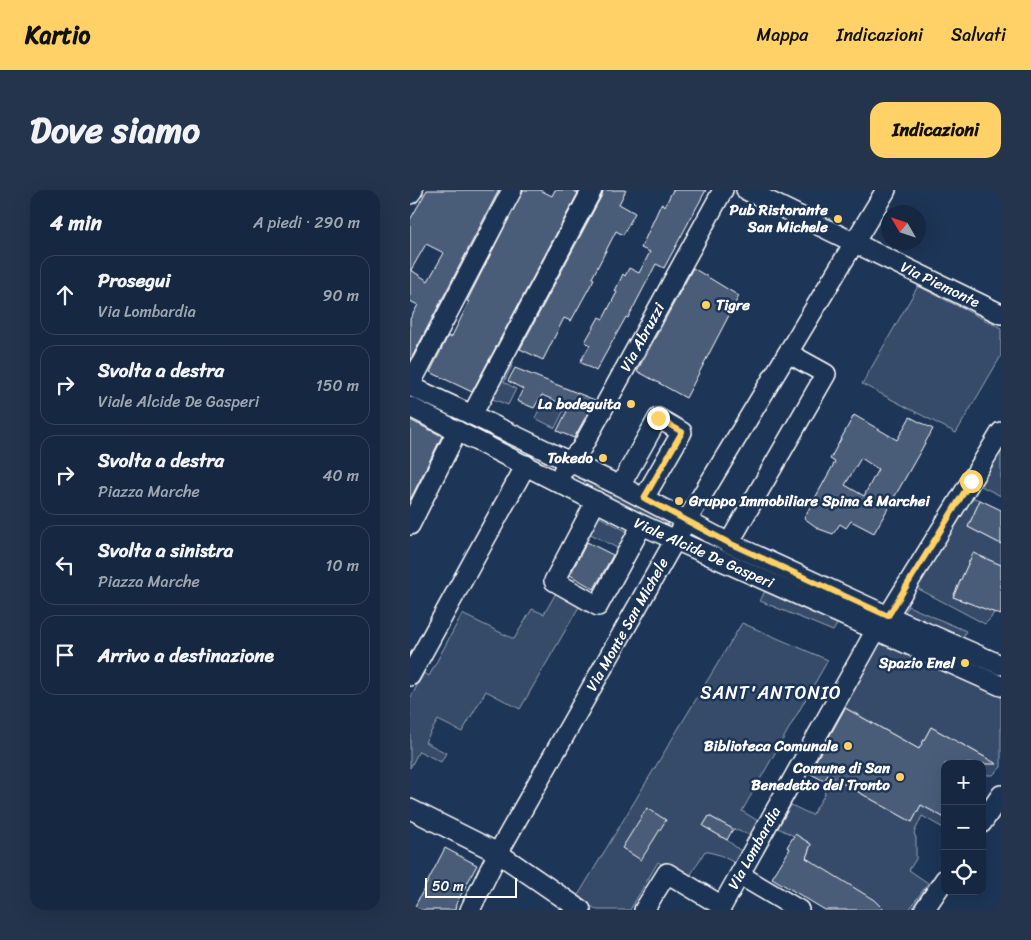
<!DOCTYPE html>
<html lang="it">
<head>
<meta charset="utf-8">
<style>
	:root { --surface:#162841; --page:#23344c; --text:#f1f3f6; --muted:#9ea6b1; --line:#35445a; --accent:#ffd166 }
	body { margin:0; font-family:Sriracha,sans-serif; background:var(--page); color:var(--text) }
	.controls { position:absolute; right:15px; bottom:15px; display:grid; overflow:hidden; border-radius:10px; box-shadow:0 5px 20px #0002 }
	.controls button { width:45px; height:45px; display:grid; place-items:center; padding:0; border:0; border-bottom:1px solid var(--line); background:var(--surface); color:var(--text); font:25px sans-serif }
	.compass { position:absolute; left:471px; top:15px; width:45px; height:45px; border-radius:50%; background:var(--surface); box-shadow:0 5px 20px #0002; rotate:309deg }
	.scale { position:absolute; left:15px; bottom:12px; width:92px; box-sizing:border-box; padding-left:5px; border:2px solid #fff; border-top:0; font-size:14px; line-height:18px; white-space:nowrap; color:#fff; -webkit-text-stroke:4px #1d3557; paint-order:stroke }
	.stop { position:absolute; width:15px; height:15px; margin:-11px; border:4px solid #ffd166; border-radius:50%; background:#fff }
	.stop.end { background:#ffd166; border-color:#fff; box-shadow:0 1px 5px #0008 }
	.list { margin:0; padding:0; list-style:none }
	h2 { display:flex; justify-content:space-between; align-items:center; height:65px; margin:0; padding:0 20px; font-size:21px }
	h2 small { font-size:16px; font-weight:400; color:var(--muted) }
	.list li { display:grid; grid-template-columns:32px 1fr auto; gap:15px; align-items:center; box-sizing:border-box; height:80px; margin:0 10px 10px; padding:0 10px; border:1px solid var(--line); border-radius:15px }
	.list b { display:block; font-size:19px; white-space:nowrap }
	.list p { margin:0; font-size:16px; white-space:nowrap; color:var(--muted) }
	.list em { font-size:16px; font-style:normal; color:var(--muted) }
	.icon { flex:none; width:28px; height:28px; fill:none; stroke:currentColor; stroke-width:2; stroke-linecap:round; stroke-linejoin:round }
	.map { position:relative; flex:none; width:591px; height:720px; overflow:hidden; border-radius:15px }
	header { display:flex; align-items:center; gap:30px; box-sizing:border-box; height:70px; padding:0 25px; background:var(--accent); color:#111 }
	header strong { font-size:24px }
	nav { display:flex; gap:28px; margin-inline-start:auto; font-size:18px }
	.intro { display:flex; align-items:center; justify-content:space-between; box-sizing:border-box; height:120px; padding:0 30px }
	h1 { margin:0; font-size:35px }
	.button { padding:12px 22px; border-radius:15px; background:var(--accent); color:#111; font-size:18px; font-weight:700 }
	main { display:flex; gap:30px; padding:0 30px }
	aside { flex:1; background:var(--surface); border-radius:15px; box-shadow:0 5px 20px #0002 }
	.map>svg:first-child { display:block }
	.green { fill:#364b69; stroke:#9aa5b4 }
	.building { fill:#4a5d79; stroke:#fff; fill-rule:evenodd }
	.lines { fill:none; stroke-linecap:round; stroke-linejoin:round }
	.minor-casing { stroke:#fff; stroke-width:22 }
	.minor { stroke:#1d3557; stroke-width:19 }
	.route { stroke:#ffd166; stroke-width:6 }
	.poi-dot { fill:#ffd166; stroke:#1d3557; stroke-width:2 }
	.labels { text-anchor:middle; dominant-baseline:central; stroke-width:5; stroke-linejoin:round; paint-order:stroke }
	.poi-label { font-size:15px; font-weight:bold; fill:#fff; stroke:#1d3557; text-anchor:end }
	.street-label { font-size:15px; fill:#fff; stroke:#1d3557 }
	.quarter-label { font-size:18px; letter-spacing:1px; fill:#fff; stroke:#1d3557 }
</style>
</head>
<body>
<header>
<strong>Kartio</strong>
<nav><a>Mappa</a><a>Indicazioni</a><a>Salvati</a></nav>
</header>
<div class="intro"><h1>Dove siamo</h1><a class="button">Indicazioni</a></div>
<main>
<aside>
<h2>4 min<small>A piedi · 290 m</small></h2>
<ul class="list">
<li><svg class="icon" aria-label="ahead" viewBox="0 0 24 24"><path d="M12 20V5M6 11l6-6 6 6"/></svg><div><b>Prosegui</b><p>Via Lombardia</p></div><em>90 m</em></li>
<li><svg class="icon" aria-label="right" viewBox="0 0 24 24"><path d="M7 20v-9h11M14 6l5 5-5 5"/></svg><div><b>Svolta a destra</b><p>Viale Alcide De Gasperi</p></div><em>150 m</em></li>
<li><svg class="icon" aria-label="right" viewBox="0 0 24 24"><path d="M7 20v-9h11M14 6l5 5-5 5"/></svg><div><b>Svolta a destra</b><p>Piazza Marche</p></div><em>40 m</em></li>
<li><svg class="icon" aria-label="left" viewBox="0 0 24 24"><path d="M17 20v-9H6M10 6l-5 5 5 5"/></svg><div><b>Svolta a sinistra</b><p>Piazza Marche</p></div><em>10 m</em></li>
<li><svg class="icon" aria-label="arrive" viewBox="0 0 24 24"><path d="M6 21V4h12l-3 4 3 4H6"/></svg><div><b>Arrivo a destinazione</b></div></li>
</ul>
</aside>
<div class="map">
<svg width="591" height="720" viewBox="0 0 591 720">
	<rect width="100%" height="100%" fill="#1d3557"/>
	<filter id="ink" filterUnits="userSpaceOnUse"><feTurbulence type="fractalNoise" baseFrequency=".02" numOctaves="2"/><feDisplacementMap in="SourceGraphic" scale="10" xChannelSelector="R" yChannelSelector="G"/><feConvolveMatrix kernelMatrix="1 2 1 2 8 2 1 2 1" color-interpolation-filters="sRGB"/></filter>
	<g filter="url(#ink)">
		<g class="green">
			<path d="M508,96L591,138V166L546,243L452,194Z"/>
			<path d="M94,172L102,176L94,192L106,199L98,215L80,208Z"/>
			<path d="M134,210L154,220L145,238L125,228Z"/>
			<path d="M12,211L136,270L134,274L8,213Z"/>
			<path d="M591,242V306L561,291Z"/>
			<path d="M178,289L259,330L256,337L172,294Z"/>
			<path d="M558,306L570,310L558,337L591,354V375L563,363L543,407L573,418L591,408L581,428L575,434L505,397Z"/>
			<path d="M186,325L218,342L209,359L177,342Z"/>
			<path d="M355,401L428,433L423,441L350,411Z"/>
			<path d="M146,403L170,415L110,519L76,501L52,542L28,530L15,552L36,563L31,572L9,561L0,578V507H1L14,483L19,486L52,424L104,449L122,419L134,424Z"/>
			<path d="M498,416L556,441L552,449L494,424Z"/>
			<path d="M332,433L418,470L332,621L348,631L340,645L323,639L299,626L293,636L317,650L332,662L325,673L310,665L295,661L277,691L248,672L220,720H187L167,707Z"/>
			<path d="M467,452L591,504V577L583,585H574L572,589V576L577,568L521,537L509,559L434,517L467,457Z"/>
			<path d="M418,585L502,632L511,615L535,628V639L512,626L504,643L506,648V669L499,680L518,693L499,720H471L396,668L401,655L399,653L386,645L384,646L368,638L381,615L402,625L415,604L413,594Z"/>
		</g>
		<g class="building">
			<path d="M17,0H89L0,171V129L8,115L0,111V30ZM16,54L34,63L18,91L1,80Z"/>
			<path d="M113,0H130L142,6L145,0H162L168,3L62,202L20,182L38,146L41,148L59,112L57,111Z"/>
			<path d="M193,0H216L209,14L225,23L213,45L206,41L182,88L184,89L161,131L154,128L133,170L110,159L192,5Z"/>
			<path d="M263,0H296L254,78L246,74L218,128L216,127L186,181L170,172L180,155L175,152L189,127L193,129L207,102L205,101L213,84L215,86L219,78L229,83L240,62L231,58L251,14L255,16Z"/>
			<path d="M283,78L329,106L276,208L227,181Z"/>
			<path d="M105,178L185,210L164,248L147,241L159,217L132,205L124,218L107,211L113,199L98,191Z"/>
			<path d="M444,225L487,250L500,227L523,239L464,343L441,331L436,338L430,334L423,344L409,339L394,328L425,272L420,269ZM451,268L468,279L454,306L435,295Z"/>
			<path d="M0,230L32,246L0,310Z"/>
			<path d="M570,310L591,320V354L558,337Z"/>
			<path d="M177,352L203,365L184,399L160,385Z"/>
			<path d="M563,363L591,375V425L543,407Z"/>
			<path d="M435,518L509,559L521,537L587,574H535V628L511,615L502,632L418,585L414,591L399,583Z"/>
			<path d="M237,618L256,630L231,670L212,658Z"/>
			<path d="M299,626L323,639L317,650L293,636Z"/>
			<path d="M385,644L401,654L396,668L464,710L474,720H415L362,688L380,659L377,657Z"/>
			<path d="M35,658L67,675L46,714L45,720H3Z"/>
		</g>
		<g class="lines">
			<g class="minor-casing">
				<g id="minor">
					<path id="s1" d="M336,0L591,124"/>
					<path d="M0,4L3,0"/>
					<path d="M0,195L102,0"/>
					<path d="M0,196L62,225L210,296L319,353L478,426L591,475"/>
					<path id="s2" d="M0,217L232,335L591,496"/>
					<path d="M62,225L182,0"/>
					<path id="s3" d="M153,281L159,271L171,259L313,0"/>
					<path d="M210,296L248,228L272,242L234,308"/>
					<path d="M186,311L144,391L188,416L232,335"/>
					<path d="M0,335L47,241"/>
					<path d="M319,353L416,184L378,163"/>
					<path d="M478,426L591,242"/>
					<path d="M0,486L116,275"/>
					<path d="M0,619L88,663L171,720"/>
					<path d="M572,633L591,605"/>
					<path d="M330,685L389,720"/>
					<path id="s4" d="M60,720L88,663L265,350L476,0"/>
					<path id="s5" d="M234,720L257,683L312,716L466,440"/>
					<path d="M514,720L535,689"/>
				</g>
			</g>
			<use href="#minor" class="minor"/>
		</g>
	</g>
	<g class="lines" filter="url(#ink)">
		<path class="route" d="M248,228L272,242L234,308L319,353L478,426L561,291"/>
	</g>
	<g class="poi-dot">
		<circle cx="428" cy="29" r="5"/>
		<circle cx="296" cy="115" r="5"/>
		<circle cx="221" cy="214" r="5"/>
		<circle cx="193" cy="268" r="5"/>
		<circle cx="269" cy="311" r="5"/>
		<circle cx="555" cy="473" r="5"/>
		<circle cx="438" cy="556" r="5"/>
		<circle cx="490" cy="587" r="5"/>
	</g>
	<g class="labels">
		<g class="poi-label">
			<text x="418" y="20">Pub Ristorante<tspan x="418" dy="17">San Michele</tspan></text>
			<text x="306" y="115" text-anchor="start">Tigre</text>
			<text x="211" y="214">La bodeguita</text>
			<text x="183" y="268">Tokedo</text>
			<text x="279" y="311" text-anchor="start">Gruppo Immobiliare Spina &amp; Marchei</text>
			<text x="545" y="473">Spazio Enel</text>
			<text x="428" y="556">Biblioteca Comunale</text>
			<text x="480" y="578">Comune di San<tspan x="480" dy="17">Benedetto del Tronto</tspan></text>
		</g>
		<g class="street-label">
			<text stroke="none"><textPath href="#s1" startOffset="216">Via Piemonte</textPath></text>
			<text stroke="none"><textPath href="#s3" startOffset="156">Via Abruzzi</textPath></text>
			<text stroke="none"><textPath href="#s2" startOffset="328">Viale Alcide De Gasperi</textPath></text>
			<text stroke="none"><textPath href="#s4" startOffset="326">Via Monte San Michele</textPath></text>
			<text stroke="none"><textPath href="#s5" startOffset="174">Via Lombardia</textPath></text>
		</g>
		<g class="quarter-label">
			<text x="361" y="503">SANT'ANTONIO</text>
		</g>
	</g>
</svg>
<div class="controls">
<button>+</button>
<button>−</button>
<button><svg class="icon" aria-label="locate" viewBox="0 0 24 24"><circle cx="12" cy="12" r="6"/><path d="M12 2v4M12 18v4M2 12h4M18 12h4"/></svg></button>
</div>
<svg class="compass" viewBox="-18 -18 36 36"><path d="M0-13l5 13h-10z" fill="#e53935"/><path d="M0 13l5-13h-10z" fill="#9ea6b1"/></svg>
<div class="scale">50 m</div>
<div class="stop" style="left:561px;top:291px"></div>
<div class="stop end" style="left:248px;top:228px"></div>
</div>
</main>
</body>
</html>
